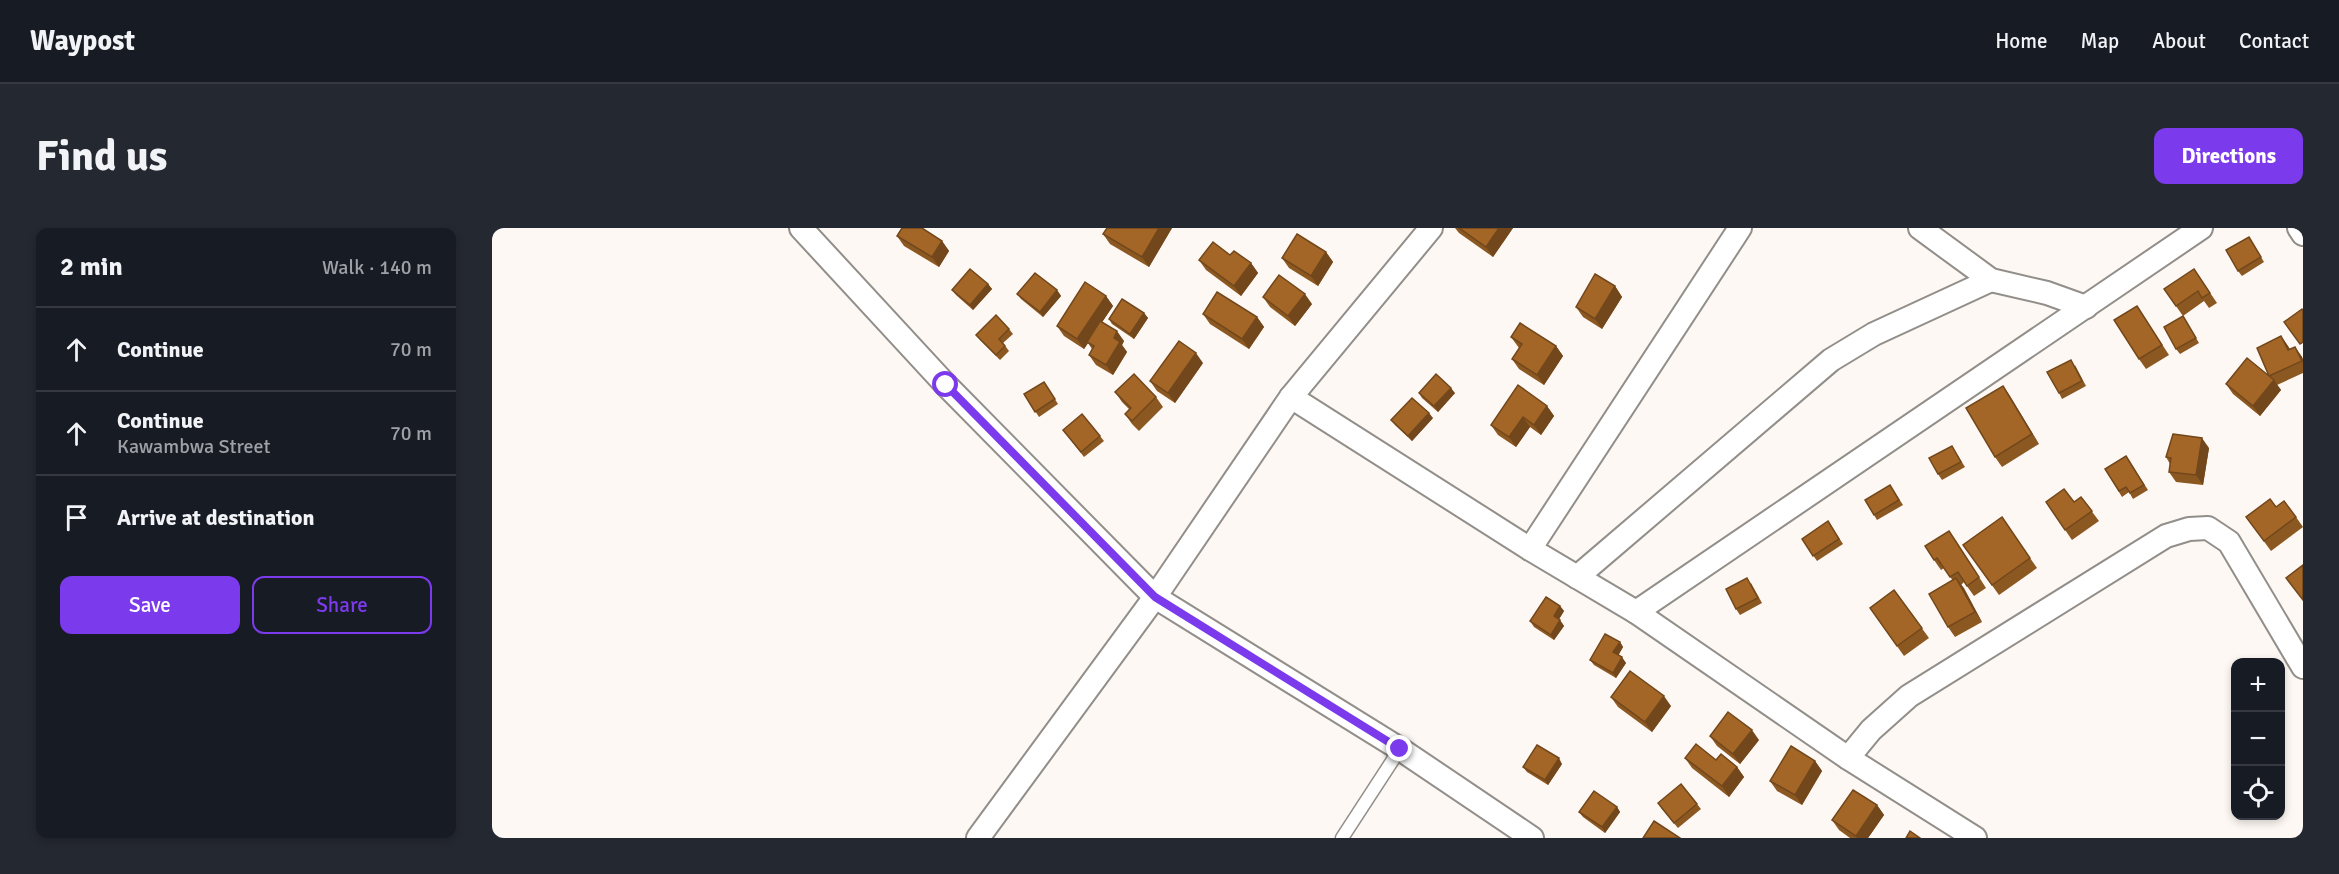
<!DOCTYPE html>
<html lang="en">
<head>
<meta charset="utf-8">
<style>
	:root { --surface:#171b24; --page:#242831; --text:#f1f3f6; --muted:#9ea1a6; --line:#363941; --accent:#7c3aed }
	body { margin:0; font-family:Signika,sans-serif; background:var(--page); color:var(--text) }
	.controls { position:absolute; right:18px; bottom:18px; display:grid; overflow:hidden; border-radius:12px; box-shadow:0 3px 9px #0003 }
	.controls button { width:54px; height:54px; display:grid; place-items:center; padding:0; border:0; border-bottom:2px solid var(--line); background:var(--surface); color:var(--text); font:30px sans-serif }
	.stop { position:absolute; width:18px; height:18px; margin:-14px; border:4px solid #7c3aed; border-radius:50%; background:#fff }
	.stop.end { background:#7c3aed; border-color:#fff; box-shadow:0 2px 6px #0008 }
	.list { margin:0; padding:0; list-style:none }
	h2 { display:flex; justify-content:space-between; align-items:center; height:78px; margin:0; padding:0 24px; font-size:26px }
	h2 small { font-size:20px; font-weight:400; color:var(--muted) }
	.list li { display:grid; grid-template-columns:39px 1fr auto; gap:18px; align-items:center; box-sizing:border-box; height:84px; padding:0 24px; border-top:2px solid var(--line) }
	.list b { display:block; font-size:22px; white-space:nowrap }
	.list p { margin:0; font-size:20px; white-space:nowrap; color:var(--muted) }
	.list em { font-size:20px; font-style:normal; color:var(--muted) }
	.actions { display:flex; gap:12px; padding:18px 24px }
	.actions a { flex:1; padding:14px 0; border:2px solid var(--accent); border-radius:12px; text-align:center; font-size:21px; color:var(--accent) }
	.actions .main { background:var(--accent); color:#fff }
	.icon { flex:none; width:33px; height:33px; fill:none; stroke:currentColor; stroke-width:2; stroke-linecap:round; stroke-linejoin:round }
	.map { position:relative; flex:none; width:1811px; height:610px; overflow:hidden; border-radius:12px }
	header { display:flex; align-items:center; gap:36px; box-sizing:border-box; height:84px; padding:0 30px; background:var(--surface); border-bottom:2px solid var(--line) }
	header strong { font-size:28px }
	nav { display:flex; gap:33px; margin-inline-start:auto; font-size:21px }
	.intro { display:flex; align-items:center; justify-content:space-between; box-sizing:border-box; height:144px; padding:0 36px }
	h1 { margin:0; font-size:42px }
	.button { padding:15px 27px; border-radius:12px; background:var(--accent); color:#fff; font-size:21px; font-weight:700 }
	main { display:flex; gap:36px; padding:0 36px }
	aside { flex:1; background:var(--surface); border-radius:12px; box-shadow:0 3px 9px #0003 }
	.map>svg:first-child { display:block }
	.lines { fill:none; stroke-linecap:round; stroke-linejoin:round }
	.service-casing { stroke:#928e89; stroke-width:15 }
	.minor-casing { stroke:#928e89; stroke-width:26 }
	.service { stroke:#fff; stroke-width:12 }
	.minor { stroke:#fff; stroke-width:22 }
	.wall { fill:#8c5822 }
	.shaded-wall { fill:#72471b }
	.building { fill:#a36627; stroke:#72471b; stroke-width:1.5 }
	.route { stroke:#7c3aed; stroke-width:8 }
</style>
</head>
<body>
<header>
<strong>Waypost</strong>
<nav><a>Home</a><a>Map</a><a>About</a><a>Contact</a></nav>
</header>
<div class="intro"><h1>Find us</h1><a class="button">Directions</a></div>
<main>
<aside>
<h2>2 min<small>Walk · 140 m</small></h2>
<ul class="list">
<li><svg class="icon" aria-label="ahead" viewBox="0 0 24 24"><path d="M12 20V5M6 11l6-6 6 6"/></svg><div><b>Continue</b></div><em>70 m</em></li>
<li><svg class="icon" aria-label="ahead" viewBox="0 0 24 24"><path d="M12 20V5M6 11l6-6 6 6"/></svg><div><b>Continue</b><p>Kawambwa Street</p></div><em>70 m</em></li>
<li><svg class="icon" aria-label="arrive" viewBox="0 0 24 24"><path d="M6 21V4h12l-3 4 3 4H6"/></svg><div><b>Arrive at destination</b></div></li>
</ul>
<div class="actions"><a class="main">Save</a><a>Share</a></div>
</aside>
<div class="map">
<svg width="1811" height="610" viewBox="0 0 1811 610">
	<rect width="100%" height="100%" fill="#fef8f4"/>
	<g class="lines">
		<g class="service-casing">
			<path id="service" d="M850,610L908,521"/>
		</g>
		<g class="minor-casing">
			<g id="minor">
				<path d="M309,0L454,157L663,369L908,521L1040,610"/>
				<path d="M1428,0L1499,52L1555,65L1594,79"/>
				<path d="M1807,0L1811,6"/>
				<path d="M799,169L1038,321L1144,384L1709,0"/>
				<path d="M1038,321L1248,0"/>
				<path d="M1085,349L1339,132L1382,106L1499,52"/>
				<path d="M1144,384L1356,530L1483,610"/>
				<path d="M1356,530L1379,502L1417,468L1674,308L1697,301L1716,300L1737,314L1811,439"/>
				<path d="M486,610L663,369L799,169L939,0"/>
			</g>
		</g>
		<use href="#service" class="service"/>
		<use href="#minor" class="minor"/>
	</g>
	<g class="wall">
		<path d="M615,0H680L657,39L618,16L611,6Z"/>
		<path d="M963,0H1021L1001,29L967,5Z"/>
		<path d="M405,8L450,13L457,23L447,39L412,18Z"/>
		<path d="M1757,9L1772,34L1750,48L1746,43Z"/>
		<path d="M834,24L841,34L826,58L797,40L790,30Z"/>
		<path d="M738,27L759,35L766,45L749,68L714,42L707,32Z"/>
		<path d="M1702,41L1725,75L1717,80L1712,73L1691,88L1672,61Z"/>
		<path d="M496,56L500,61L481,82L464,67L460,62Z"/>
		<path d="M1123,58L1130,69L1110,101L1091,89L1084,79Z"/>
		<path d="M565,62L569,68L551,89L529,71L525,66Z"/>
		<path d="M614,68L621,78L610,94L632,113L630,117L635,124L621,147L604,137L597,127L600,121L596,115L592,121L572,108L565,98Z"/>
		<path d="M771,69L820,76L803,98L778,79Z"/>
		<path d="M1645,78L1677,127L1654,141L1647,131Z"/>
		<path d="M652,85L656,90L642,111L620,96L617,91Z"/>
		<path d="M711,86L765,89L772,99L757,121L718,96Z"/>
		<path d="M1691,88L1707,115L1688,126L1684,121Z"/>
		<path d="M517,101L521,106L511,115L517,123L508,132L488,112L484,107Z"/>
		<path d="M1789,108L1798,121L1803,119L1810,129L1811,131V145L1785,157L1789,162L1768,188L1741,166L1734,156L1779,150L1777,148Z"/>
		<path d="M1019,109L1064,118L1071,128L1052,157L1027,141L1020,131L1027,120Z"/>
		<path d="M711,135L683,175L665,163L658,153Z"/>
		<path d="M1583,137L1594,158L1570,171L1567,165Z"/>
		<path d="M552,154L566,176L547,189L532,166Z"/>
		<path d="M1511,158L1547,216L1510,239L1503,229Z"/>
		<path d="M623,164L664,169L671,179L647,203L640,196L633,186L637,181L630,174Z"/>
		<path d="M927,165H963L946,184L930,170Z"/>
		<path d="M1055,178L1062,188L1049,207L1038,199L1024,219L1006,207L999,197Z"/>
		<path d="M941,190L920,213L903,197L899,192Z"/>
		<path d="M571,202L608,208L612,213L592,229Z"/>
		<path d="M1460,218L1473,239L1450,252L1446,246Z"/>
		<path d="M1717,220L1711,257L1684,254L1677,244L1678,236L1674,229Z"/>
		<path d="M1634,228L1656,262L1641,271L1637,264L1630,269L1613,241Z"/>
		<path d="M1398,257L1411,277L1385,292L1382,287Z"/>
		<path d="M1589,269L1607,293L1580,312L1554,274H1582Z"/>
		<path d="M1784,279L1804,289L1811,299L1779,323L1754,289Z"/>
		<path d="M1510,289L1545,340L1507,367L1471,317Z"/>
		<path d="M1336,293L1351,316L1325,333L1310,311Z"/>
		<path d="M1464,313L1494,360L1482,368L1472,354L1469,357L1490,394L1463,409L1456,399L1461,353L1452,340L1449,342L1442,332Z"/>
		<path d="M1259,355L1270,375L1248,387L1244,381Z"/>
		<path d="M1402,362L1437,410L1412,428L1378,380Z"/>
		<path d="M1068,378L1072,383L1067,391L1072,398L1062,412L1042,399L1038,393Z"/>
		<path d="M1128,414L1131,419L1126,427L1134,435L1124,450L1102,437L1098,432Z"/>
		<path d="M1119,469L1179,478L1160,504L1126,479Z"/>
		<path d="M1218,508L1267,512L1248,536L1225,518Z"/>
		<path d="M1193,530L1224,532L1245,539L1252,549L1237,569L1200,540Z"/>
		<path d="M1323,533L1330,543L1310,577L1285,563L1278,553Z"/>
		<path d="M1070,536L1056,557L1035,544L1031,539Z"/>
		<path d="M1205,576L1209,581L1186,600L1169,580Z"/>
		<path d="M1385,577L1392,587L1376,610H1358L1347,602L1340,592Z"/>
		<path d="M1125,579L1128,584L1113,605L1091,589L1087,584Z"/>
	</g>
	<g class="shaded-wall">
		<path d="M667,0H680L657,39L650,29Z"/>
		<path d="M1007,0H1021L1001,29L994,19Z"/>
		<path d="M450,13L457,23L447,39L440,29Z"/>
		<path d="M834,24L841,34L826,58L819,48Z"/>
		<path d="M759,35L766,45L749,68L742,58Z"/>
		<path d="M496,56L500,61L481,82L478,77Z"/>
		<path d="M1123,58L1130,69L1110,101L1103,91Z"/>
		<path d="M565,62L569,68L551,89L548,84Z"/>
		<path d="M813,66L820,76L803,98L796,88Z"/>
		<path d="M614,68L621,78L592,121L585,111Z"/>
		<path d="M652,85L656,90L642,111L638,106Z"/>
		<path d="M765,89L772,99L757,121L750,111Z"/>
		<path d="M625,103L632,113L630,117L635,124L621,147L614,137L622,110Z"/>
		<path d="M1789,108L1796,118L1803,132L1796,122Z"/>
		<path d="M1064,118L1071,128L1052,157L1045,147Z"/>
		<path d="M1803,119L1810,129L1811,135Z"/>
		<path d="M704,125L711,135L683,175L676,165Z"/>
		<path d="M1782,152L1789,162L1768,188L1761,178Z"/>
		<path d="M1511,158L1518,168L1547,216L1540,206Z"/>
		<path d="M959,160L963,165L946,184L942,178Z"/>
		<path d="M1055,178L1062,188L1049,207L1042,197Z"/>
		<path d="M937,185L941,190L920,213L916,208Z"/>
		<path d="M1031,189L1038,199L1024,219L1017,209Z"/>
		<path d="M1710,210L1717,220L1711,257L1704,247Z"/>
		<path d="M1464,350L1472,360L1490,394L1483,384Z"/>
		<path d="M1068,378L1072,383L1066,393L1062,388Z"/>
		<path d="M1068,392L1072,398L1062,412L1059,407Z"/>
		<path d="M1128,414L1131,419L1125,430L1121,424Z"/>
		<path d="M1130,429L1134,435L1124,450L1121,445Z"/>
		<path d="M1172,468L1179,478L1160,504L1153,494Z"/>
		<path d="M1260,502L1267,512L1248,536L1241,526Z"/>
		<path d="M1067,530L1070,536L1056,557L1053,552Z"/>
		<path d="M1323,533L1330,543L1310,577L1303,567Z"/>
		<path d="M1245,539L1252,549L1237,569L1230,558Z"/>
		<path d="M1385,577L1392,587L1376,610H1365L1364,608Z"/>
		<path d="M1125,579L1128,584L1113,605L1110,599Z"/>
	</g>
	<g class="building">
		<path d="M410,0H430L450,13L440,29L405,8Z"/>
		<path d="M615,0H667L650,29L611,6Z"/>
		<path d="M967,0H1007L994,19Z"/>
		<path d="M805,6L834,24L819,48L790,30Z"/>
		<path d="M1757,9L1769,29L1746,43L1734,22Z"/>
		<path d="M721,14L738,27L742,23L759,35L742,58L707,32Z"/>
		<path d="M478,41L496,56L478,77L460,62Z"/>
		<path d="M1702,41L1718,65L1710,70L1706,63L1684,78L1672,61Z"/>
		<path d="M543,45L565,62L548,84L525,66Z"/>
		<path d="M1103,46L1123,58L1103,91L1084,79Z"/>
		<path d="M787,47L813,66L796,88L771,69Z"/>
		<path d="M593,54L614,68L585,111L565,98Z"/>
		<path d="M725,64L765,89L750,111L711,86Z"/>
		<path d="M630,71L652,85L638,106L617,91Z"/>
		<path d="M1645,78L1670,117L1647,131L1622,92Z"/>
		<path d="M1810,81L1811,83V114L1808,116L1792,94Z"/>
		<path d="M504,87L517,101L507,111L513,118L504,127L484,107Z"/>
		<path d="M1691,88L1704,110L1684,121L1672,99Z"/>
		<path d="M608,93L625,103L622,110L628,114L614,137L597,127L602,118L595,114Z"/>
		<path d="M1028,95L1064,118L1045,147L1020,131L1030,116L1019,109Z"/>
		<path d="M1789,108L1796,122L1803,119L1810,133L1777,148L1765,120Z"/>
		<path d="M687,113L704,125L676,165L658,153Z"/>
		<path d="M1755,130L1782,152L1761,178L1734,156Z"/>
		<path d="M1579,132L1590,153L1567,165L1555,144Z"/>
		<path d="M642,146L664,169L640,193L633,186L639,180L623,164Z"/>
		<path d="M944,146L959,160L942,178L927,165Z"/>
		<path d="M552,154L563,171L543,184L532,166Z"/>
		<path d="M1026,157L1055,178L1042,197L1031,189L1017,209L999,197Z"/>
		<path d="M1511,158L1540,206L1503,229L1474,180Z"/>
		<path d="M920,170L937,185L916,208L899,192Z"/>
		<path d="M590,186L608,208L589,224L571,202Z"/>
		<path d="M1681,206L1710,210L1704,247L1677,244L1679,230L1674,229Z"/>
		<path d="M1460,218L1469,234L1446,246L1437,230Z"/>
		<path d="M1634,228L1652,257L1638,265L1634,259L1627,263L1613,241Z"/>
		<path d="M1398,257L1407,272L1382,287L1373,272Z"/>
		<path d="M1572,261L1582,274L1589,269L1600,283L1573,302L1554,274Z"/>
		<path d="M1778,271L1784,279L1792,273L1804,289L1772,313L1754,289Z"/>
		<path d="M1510,289L1538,330L1500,357L1471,317Z"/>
		<path d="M1336,293L1347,311L1321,328L1310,311Z"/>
		<path d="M1457,303L1487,349L1475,358L1466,344L1458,349L1445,330L1442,332L1433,318Z"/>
		<path d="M1811,337V372L1794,350Z"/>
		<path d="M1255,350L1266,370L1244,381L1234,361Z"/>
		<path d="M1464,350L1483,384L1456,399L1437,366Z"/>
		<path d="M1402,362L1430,400L1405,418L1378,380Z"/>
		<path d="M1054,369L1068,378L1062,388L1068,392L1059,407L1038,393Z"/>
		<path d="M1113,406L1128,414L1121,424L1130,429L1121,445L1098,432Z"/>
		<path d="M1138,443L1172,468L1153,494L1119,469Z"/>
		<path d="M1236,484L1260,502L1241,526L1218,508Z"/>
		<path d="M1204,516L1224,532L1229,526L1245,539L1230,558L1193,530Z"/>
		<path d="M1045,517L1067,530L1053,552L1031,539Z"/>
		<path d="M1299,518L1323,533L1303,567L1278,553Z"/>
		<path d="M1189,556L1205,576L1182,595L1166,575Z"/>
		<path d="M1361,562L1385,577L1364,608L1340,592Z"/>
		<path d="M1102,563L1125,579L1110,599L1087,584Z"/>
		<path d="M1162,593L1188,610H1151Z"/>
		<path d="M1418,603L1428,610H1414Z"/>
	</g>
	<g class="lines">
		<path class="route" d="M454,157L663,369L908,521"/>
	</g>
</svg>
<div class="controls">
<button>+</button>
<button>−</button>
<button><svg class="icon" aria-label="locate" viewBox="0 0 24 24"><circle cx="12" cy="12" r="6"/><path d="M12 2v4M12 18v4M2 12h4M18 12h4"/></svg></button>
</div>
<div class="stop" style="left:454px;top:157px"></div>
<div class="stop end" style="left:908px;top:521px"></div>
</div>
</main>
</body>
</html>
